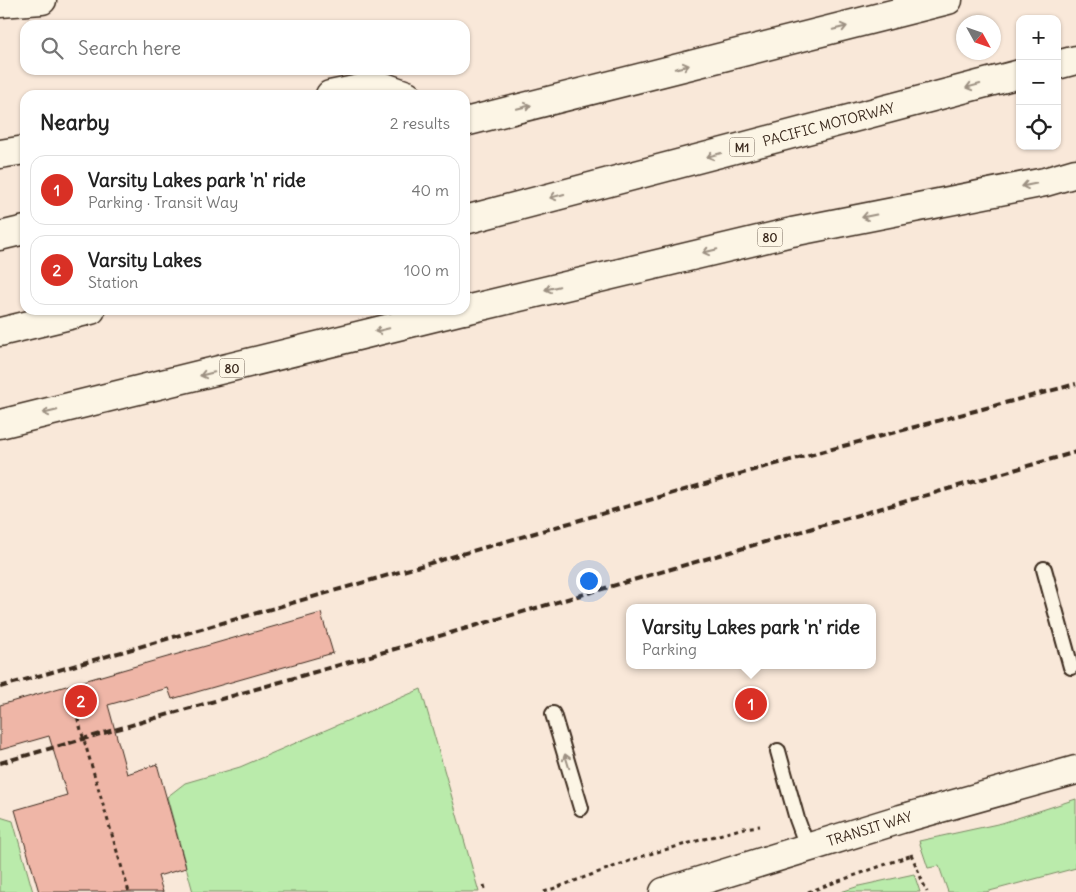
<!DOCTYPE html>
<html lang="en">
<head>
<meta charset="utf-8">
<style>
	:root { --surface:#fff; --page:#f2f2f2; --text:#222; --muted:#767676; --line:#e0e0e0; --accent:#d93025 }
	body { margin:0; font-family:Delius,sans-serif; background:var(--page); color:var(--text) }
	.controls { position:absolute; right:15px; top:15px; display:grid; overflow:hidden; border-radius:10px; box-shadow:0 1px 4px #0004 }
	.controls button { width:45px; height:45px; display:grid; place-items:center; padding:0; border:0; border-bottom:1px solid var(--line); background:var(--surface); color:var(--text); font:25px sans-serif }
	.compass { position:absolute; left:956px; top:15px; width:45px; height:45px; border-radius:50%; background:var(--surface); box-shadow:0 1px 4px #0004; rotate:130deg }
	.you { position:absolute; left:588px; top:580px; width:18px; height:18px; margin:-12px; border:4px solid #fff; border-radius:50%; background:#1a73e8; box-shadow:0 0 0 8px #1a73e833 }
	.badge { display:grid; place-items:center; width:32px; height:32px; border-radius:50%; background:var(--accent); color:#fff; font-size:16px; font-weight:700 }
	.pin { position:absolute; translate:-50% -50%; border:2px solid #fff; box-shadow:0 1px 5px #0006 }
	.popup { position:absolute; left:626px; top:604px; width:250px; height:65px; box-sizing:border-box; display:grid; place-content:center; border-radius:10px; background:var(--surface); filter:drop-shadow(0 1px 4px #0005); font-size:16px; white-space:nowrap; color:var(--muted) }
	.popup b { font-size:19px; color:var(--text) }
	.popup::after { content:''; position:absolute; left:50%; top:100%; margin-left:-10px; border:10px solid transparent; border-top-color:var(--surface) }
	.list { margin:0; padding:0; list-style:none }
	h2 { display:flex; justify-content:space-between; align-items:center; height:65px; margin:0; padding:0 20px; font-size:21px }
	h2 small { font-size:16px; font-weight:400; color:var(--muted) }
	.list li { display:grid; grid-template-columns:32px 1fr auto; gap:15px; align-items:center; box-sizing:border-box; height:70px; margin:0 10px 10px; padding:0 10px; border:1px solid var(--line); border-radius:15px }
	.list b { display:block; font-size:19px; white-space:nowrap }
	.list p { margin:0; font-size:16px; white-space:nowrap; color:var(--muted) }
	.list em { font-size:16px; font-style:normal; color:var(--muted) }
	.icon { flex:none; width:28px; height:28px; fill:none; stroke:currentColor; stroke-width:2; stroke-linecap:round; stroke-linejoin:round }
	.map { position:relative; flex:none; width:1076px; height:892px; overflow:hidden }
	.search { position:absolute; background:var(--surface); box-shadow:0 1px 4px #0004; left:20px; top:20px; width:450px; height:55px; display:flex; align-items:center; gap:12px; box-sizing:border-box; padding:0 18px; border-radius:15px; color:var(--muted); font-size:19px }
	.panel { position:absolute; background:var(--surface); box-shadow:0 1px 4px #0004; left:20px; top:90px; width:450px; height:225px; border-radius:15px }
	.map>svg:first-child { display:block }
	.green { fill:#baebab; stroke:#7a8a64 }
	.building { fill:#efb6a7; stroke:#3b2a1e }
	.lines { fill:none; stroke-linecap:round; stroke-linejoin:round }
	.service-casing { stroke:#3b2a1e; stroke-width:18 }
	.minor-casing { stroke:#3b2a1e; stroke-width:31 }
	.secondary-casing { stroke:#3b2a1e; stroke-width:31 }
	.motorway-casing { stroke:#3b2a1e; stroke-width:31 }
	.path { stroke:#3b2a1e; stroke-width:3; stroke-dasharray:4 4; stroke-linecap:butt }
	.service { stroke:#fcf5e5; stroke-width:14 }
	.minor { stroke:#fcf5e5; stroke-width:28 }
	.secondary { stroke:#fcf5e5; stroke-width:28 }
	.motorway { stroke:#fcf5e5; stroke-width:28 }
	.rail { stroke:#3b2a1e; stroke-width:4; stroke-dasharray:8 4; stroke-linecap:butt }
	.path-bridge { stroke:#3b2a1e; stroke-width:3; stroke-dasharray:4 4; stroke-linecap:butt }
	.oneway { stroke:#9c9082 }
	.labels { text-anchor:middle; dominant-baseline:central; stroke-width:5; stroke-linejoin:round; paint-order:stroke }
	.shield { fill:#fcf5e5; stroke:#75675a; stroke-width:1 }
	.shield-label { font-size:12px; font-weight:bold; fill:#3b2a1e }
	.street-label { font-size:14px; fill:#3b2a1e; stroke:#fcf5e5 }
</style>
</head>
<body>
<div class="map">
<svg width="1076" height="892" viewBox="0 0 1076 892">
	<rect width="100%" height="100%" fill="#f9e8d9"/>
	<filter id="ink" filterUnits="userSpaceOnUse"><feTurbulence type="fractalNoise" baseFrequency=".02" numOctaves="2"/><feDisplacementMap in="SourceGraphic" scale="10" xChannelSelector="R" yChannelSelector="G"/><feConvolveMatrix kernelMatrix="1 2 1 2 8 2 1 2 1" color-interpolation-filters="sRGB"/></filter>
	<g filter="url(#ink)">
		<g class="green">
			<path d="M421,689L479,892H193L167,797L185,783L240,767Z"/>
			<path d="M1076,799V868L986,892H948L939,866L928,868L919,841L1002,823Z"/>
			<path d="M0,817L13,821L33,892H0Z"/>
			<path d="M914,874L920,892H841L859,886Z"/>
		</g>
		<path class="building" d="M321,613L333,653L172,699L168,688L108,705L127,774L157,764L186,868L158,876L163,892H39L15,810L67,795L49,736L0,750V705Z"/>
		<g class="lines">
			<g class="service-casing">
				<g id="service">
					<path d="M1044,569L1071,667"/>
					<path d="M553,714L581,808"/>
					<path d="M778,751L797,819L808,849"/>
				</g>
			</g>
			<g class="minor-casing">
				<g id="minor">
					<path id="s1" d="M664,892L901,819L1076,770"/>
				</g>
			</g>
			<g class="secondary-casing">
				<path id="secondary" d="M0,3L42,0"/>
			</g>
			<g class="motorway-casing">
				<g id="motorway">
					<path d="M1057,65L1076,60"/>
					<path d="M330,95L379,85L407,95"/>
					<path d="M465,122L948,0"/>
					<path d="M0,154L25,150"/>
					<path id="s2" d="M465,220L1020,74"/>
					<path d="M0,236L25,230"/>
					<path d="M465,310L792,232L1045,182L1076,173"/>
					<path d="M0,332L91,310"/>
					<path d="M0,424L463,310"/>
				</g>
			</g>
			<g class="path">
				<path d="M911,854L927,892"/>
				<path d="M484,885L486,892"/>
				<path d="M544,892L646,855L744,828L760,826"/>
				<path d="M808,892L912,855"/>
			</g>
			<use href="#service" class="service"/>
			<use href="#minor" class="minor"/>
			<use href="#secondary" class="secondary"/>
			<use href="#motorway" class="motorway"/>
			<g class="rail">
				<path d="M0,687L757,469L1076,384"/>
				<path d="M0,763L1076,452"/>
			</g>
			<path class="path-bridge" d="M73,703L129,892"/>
		</g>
		<defs><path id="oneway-shaft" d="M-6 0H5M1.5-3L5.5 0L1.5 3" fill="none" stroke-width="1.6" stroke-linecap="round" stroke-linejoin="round" transform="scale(1.25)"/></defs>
		<g class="oneway">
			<use href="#oneway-shaft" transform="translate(840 28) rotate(-14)"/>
			<use href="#oneway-shaft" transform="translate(682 67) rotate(-14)"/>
			<use href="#oneway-shaft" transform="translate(973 86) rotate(165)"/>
			<use href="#oneway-shaft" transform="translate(524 107) rotate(-14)"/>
			<use href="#oneway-shaft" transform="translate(714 155) rotate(165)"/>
			<use href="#oneway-shaft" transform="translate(1029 185) rotate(169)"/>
			<use href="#oneway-shaft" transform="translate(557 196) rotate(165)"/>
			<use href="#oneway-shaft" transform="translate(869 216) rotate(169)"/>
			<use href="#oneway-shaft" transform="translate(710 251) rotate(167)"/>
			<use href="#oneway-shaft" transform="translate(552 288) rotate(167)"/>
			<use href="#oneway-shaft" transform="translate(382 330) rotate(166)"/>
			<use href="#oneway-shaft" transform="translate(207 374) rotate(166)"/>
			<use href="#oneway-shaft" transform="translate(50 412) rotate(166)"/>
			<use href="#oneway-shaft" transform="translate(567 761) rotate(-107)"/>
		</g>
	</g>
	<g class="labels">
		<g class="shield">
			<rect x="729.5" y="137.5" width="25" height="19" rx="4"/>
			<rect x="757.5" y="227.5" width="25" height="19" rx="4"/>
			<rect x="219.5" y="358.5" width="25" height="19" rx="4"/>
		</g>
		<g class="shield-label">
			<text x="742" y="147">M1</text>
			<text x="770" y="237">80</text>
			<text x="232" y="368">80</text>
		</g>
		<g class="street-label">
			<text stroke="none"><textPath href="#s2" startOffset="376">PACIFIC MOTORWAY</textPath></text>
			<text stroke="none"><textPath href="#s1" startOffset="215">TRANSIT WAY</textPath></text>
		</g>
	</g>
</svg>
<div class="controls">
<button>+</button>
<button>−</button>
<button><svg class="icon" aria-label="locate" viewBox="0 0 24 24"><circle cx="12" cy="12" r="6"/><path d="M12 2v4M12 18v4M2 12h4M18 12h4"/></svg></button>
</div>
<svg class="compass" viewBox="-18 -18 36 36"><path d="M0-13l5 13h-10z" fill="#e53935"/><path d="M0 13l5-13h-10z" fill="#767676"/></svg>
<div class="you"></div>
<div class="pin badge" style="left:751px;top:704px">1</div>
<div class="popup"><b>Varsity Lakes park 'n' ride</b>Parking</div>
<div class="pin badge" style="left:81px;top:701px">2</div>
<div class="search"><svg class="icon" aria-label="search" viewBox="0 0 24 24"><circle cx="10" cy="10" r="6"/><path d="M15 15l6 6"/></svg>Search here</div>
<section class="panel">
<h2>Nearby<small>2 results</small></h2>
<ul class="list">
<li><span class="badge">1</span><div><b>Varsity Lakes park 'n' ride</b><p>Parking · Transit Way</p></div><em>40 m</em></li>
<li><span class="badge">2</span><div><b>Varsity Lakes</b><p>Station</p></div><em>100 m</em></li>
</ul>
</section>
</div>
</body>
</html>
